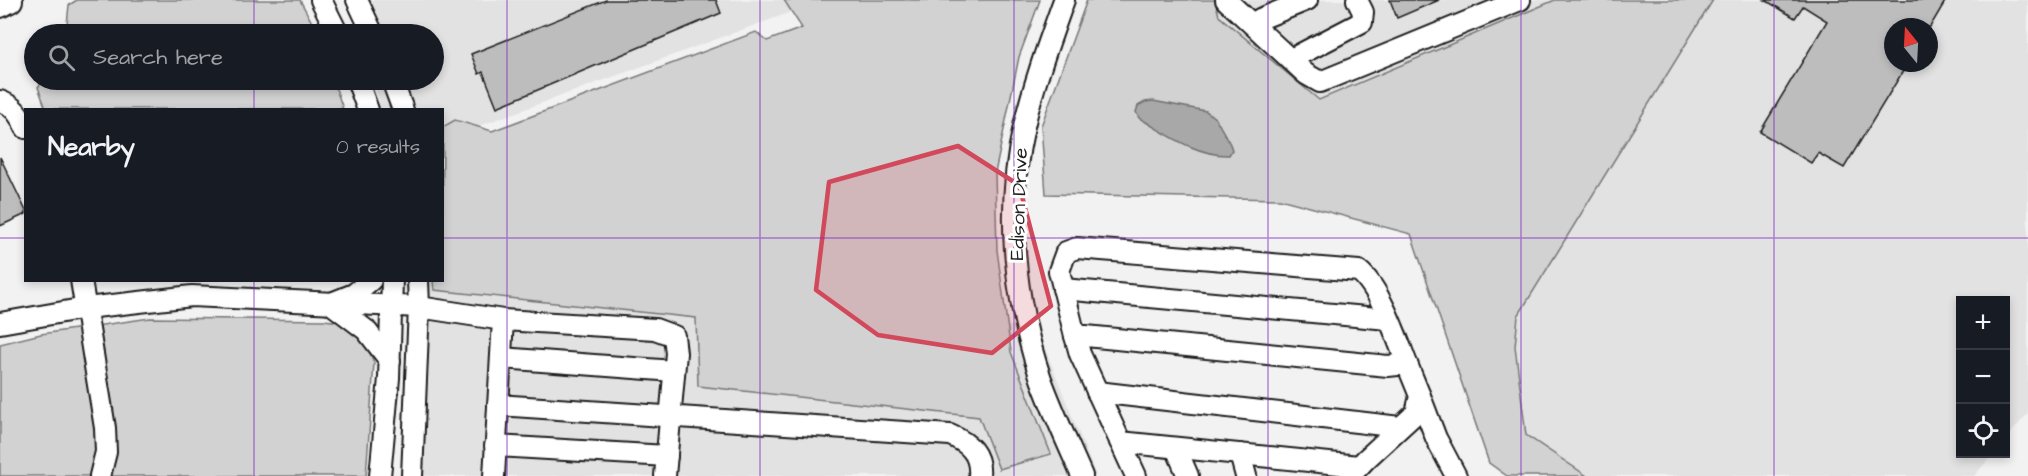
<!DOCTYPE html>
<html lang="en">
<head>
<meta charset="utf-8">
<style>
	:root { --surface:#171b24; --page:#242831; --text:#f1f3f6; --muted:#9ea1a6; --line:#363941 }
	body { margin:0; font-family:"Architects Daughter",sans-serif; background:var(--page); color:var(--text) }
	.controls { position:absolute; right:18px; bottom:18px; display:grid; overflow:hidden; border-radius:0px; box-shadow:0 3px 9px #0003 }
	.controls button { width:54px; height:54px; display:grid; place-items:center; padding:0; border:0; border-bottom:2px solid var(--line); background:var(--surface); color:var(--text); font:30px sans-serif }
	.compass { position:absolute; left:1884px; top:18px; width:54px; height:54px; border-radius:50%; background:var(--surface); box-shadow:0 3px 9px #0003; rotate:342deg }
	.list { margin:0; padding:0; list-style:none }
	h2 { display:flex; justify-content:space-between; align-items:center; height:78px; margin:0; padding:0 24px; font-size:26px }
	h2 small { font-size:20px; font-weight:400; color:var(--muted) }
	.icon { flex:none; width:33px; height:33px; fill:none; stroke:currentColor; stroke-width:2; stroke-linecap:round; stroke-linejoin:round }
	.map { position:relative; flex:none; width:2028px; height:476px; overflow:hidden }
	.search { position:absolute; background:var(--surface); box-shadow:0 3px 9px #0003; left:24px; top:24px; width:420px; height:66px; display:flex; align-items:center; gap:15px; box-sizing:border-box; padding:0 21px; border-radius:33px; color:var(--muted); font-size:22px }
	.panel { position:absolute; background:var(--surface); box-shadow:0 3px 9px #0003; left:24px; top:108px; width:420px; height:174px; border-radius:0px }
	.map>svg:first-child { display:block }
	.built { fill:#e2e2e2; fill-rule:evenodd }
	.green { fill:#d2d2d2; stroke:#777; stroke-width:1.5 }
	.water { fill:#a8a8a8; stroke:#707070; stroke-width:1.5 }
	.building { fill:#bdbdbd; stroke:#1c1c1c; stroke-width:1.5 }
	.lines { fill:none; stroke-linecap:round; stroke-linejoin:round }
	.minor-casing { stroke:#1c1c1c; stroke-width:24 }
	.major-casing { stroke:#1c1c1c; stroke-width:28 }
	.minor { stroke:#fff; stroke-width:20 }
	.major { stroke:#fff; stroke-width:24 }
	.marked { fill:#d1495b; fill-opacity:0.2; stroke:#d1495b; stroke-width:4.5; stroke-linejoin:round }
	.grid { fill:none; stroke:#7b2cbf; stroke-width:1.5; stroke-opacity:0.55 }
	.labels { text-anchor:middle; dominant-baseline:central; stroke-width:6; stroke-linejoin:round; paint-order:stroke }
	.street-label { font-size:20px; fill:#1c1c1c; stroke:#fff }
</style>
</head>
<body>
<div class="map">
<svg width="2028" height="476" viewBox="0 0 2028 476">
	<rect width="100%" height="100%" fill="#f2f2f2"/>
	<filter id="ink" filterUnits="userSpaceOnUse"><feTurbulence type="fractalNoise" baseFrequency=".0167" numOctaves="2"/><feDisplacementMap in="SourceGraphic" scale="12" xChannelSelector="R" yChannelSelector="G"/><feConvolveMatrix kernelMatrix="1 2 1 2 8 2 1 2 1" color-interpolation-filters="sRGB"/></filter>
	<g filter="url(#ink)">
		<g class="built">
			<path d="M345,0H801L802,8L443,139L442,110L381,109L373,80H434V34H361L355,15Z"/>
			<path d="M1215,0H1555L1319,100L1219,16Z"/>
			<path d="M1713,0H2028V413L2006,439V300H1960V454H1993L1974,476H1587L1526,435L1515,346L1518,316ZM1893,27H1929V63H1893Z"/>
			<path d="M443,279L1037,328L1096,476H417V281L442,280Z"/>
		</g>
		<g class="green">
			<path d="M77,0H300L318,34H66L69,5Z"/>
			<path d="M784,0H1040L1019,57L995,173L997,250L1011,352L1051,454L999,469L979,417L698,386L696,318L434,290L433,281L442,280L443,127L455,120L492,131L756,32L767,41L802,28Z"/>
			<path d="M1087,0H1215L1219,16L1319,100L1555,0H1713L1518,316L1515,346L1526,435L1587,476H1507L1489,463L1411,234L1280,199L1046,194L1041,126Z"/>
			<path d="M44,80H333L343,109H46L38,87Z"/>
			<path d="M150,318L324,320L348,323L366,342L374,363L366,476H0V344L41,334Z"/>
		</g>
		<path class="water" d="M1153,101L1206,111L1216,119L1230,144L1232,150L1229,155C1196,156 1167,134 1139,118L1136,112L1138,106L1145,102Z"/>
		<g class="building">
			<path d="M606,0H716L721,13L497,107L483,72L479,74L471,54Z"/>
			<path d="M1390,0H1439L1397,18Z"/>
			<path d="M1765,0H1946L1930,27H1893V63H1908L1844,168L1818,153L1811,163L1760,132L1827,21L1803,6L1795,18Z"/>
			<path d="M0,157L26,211V214L0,226Z"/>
		</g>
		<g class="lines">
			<g class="minor-casing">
				<g id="minor">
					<path d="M321,0L338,34"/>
					<path d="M357,0L373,34"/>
					<path d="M1064,0C1049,42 1034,83 1024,126C1005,208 1014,301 1041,379C1053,412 1068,444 1082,476"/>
					<path d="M1226,0L1306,74L1320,82L1520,0"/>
					<path d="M1256,26L1260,19L1307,0"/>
					<path d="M1291,59L1362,22L1363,12L1357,0"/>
					<path d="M357,80L368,110"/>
					<path d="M392,80L403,110"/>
					<path d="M0,101C14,106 19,114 26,128"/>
					<path d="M81,280L105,428L106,452L100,476"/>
					<path d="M1063,289L1388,319"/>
					<path d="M334,302L354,294L371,280"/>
					<path d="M333,305L366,330L390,361"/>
					<path d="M0,323L86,308L192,296L419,307L503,320L655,329L674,336L676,353L665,476"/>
					<path d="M1075,336L1059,271L1066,252L1077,248L1359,271C1380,288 1397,338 1407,364"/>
					<path d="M501,358L674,371"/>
					<path d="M1097,392L1400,427"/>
					<path d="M1420,396L1436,438L1456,476"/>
					<path d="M498,405L950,435C969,443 981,454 979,476"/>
					<path d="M1120,442L1359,466"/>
					<path d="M495,446L667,456"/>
					<path d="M1176,448L1188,476"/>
					<path d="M1240,454L1246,476"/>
					<path d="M380,476L389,378L392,280"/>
					<path d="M412,476L419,307L418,280"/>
					<path d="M494,476L503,320"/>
					<path d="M1136,476L1080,354L1075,336H1086L1388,366L1407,364L1420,396L1416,413L1366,459L1350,476"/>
				</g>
			</g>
			<g class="major-casing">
				<path id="major" d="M0,5L10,0"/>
			</g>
			<use href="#minor" class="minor"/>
			<use href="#major" class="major"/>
		</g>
	</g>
	<path class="marked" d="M958,146L1019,185L1051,306L992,353L878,335L816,290L829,182Z"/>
	<path class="grid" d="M254,0V34M507,0V476M760,0V476M1014,0V476M1268,0V476M1521,0V476M1774,0V476M254,80V110M0,238H26M442,238H2028M254,280V476"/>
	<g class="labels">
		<g class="street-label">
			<text transform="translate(1019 204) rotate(-88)">Edison Drive</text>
		</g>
	</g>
</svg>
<div class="controls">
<button>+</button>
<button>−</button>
<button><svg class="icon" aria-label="locate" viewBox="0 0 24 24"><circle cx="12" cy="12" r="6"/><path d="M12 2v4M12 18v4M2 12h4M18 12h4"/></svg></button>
</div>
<svg class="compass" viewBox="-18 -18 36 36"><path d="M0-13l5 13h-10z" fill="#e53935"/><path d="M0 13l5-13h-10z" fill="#9ea1a6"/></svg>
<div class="search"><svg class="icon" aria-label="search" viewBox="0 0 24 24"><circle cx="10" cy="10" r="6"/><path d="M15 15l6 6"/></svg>Search here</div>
<section class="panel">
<h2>Nearby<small>0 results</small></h2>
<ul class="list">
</ul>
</section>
</div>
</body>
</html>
